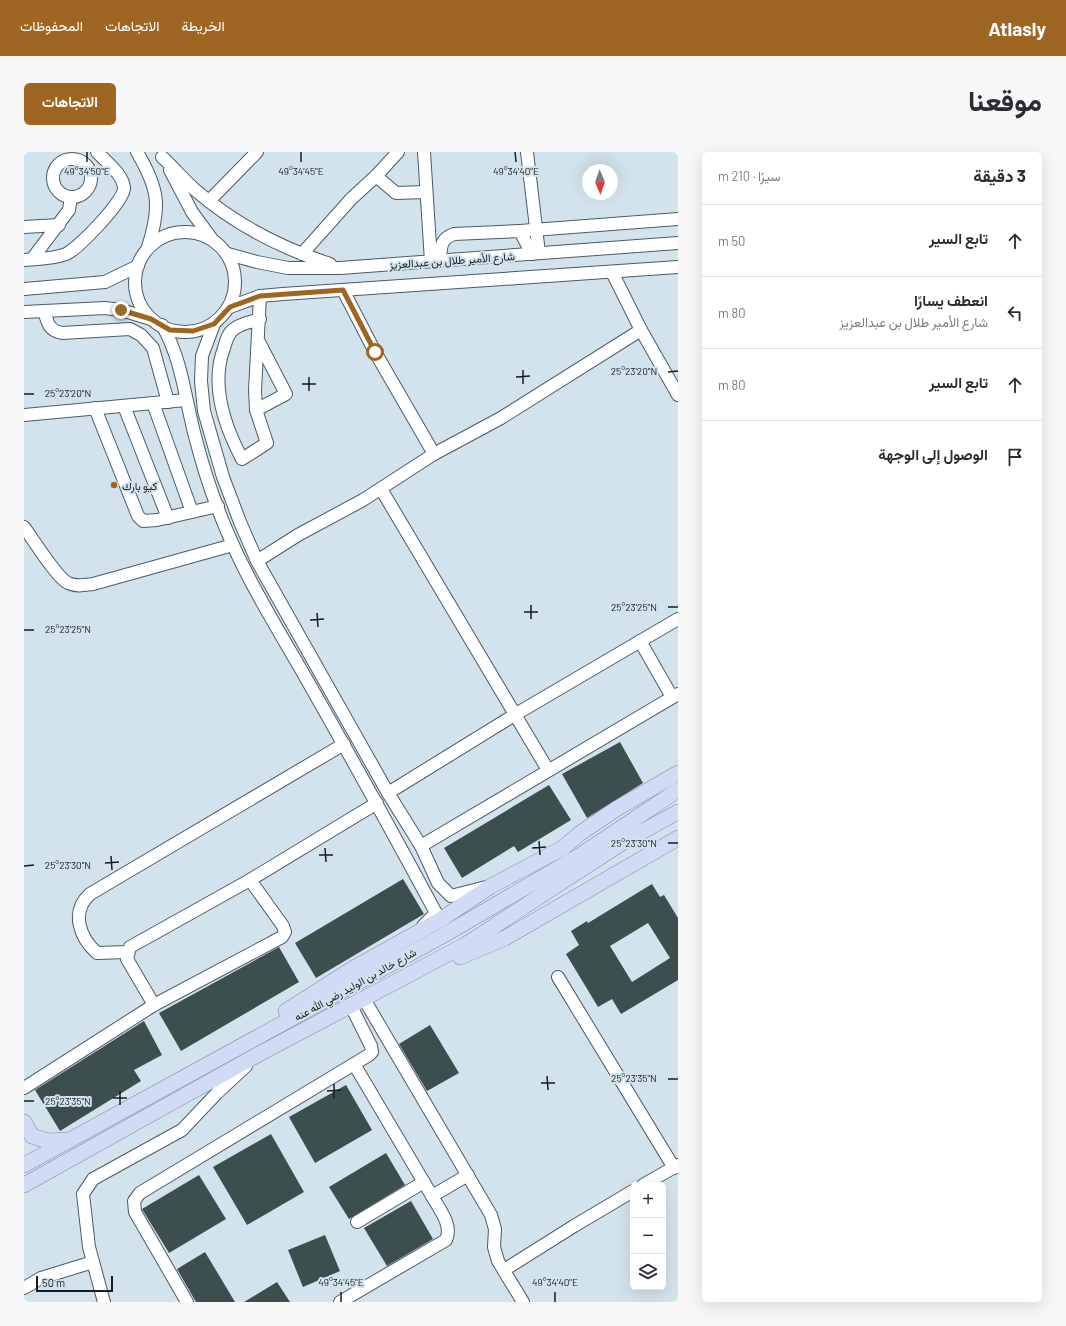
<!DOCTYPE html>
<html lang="ar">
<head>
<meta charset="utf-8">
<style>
	:root { --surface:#fff; --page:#f7f7f7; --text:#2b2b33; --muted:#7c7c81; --line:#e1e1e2; --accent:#9e6622 }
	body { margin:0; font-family:Barlow,Vazirmatn,sans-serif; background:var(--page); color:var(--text); direction:rtl }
	.controls { position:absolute; right:12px; bottom:12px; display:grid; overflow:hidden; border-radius:6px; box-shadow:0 4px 16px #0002 }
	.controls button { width:36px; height:36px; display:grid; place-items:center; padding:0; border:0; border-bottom:1px solid var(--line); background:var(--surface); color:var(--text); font:20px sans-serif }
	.compass { position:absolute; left:558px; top:12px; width:36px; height:36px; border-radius:50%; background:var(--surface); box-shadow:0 4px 16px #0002; rotate:178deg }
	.scale { position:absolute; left:12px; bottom:10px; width:77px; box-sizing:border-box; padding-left:4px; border:2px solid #161c1f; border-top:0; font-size:11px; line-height:14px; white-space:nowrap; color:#161c1f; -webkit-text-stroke:3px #d3e3ed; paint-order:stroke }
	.stop { position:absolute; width:12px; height:12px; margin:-9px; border:3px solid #9e6622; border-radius:50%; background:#fff }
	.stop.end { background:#9e6622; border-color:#fff; box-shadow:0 1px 4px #0008 }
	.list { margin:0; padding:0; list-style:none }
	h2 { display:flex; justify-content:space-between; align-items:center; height:52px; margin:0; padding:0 16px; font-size:17px }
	h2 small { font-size:13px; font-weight:400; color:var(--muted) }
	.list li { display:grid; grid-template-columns:26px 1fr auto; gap:12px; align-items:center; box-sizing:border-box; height:72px; padding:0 16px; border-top:1px solid var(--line) }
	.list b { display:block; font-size:15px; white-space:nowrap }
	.list p { margin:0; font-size:13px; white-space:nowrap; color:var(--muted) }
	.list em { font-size:13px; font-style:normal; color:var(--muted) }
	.icon { flex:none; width:22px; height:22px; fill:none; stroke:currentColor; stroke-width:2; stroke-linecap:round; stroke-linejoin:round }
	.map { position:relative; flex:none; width:654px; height:1150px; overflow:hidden; direction:ltr; border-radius:6px }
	header { display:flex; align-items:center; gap:24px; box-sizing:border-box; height:56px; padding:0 20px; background:var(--accent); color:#fff }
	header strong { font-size:19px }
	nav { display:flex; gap:22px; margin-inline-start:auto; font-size:14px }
	.intro { display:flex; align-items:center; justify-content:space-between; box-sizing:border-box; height:96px; padding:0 24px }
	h1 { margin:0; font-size:28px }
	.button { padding:10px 18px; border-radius:6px; background:var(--accent); color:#fff; font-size:14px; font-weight:700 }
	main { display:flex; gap:24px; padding:0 24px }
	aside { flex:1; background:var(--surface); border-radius:6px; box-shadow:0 4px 16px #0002 }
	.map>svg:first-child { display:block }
	.building { fill:#3d4e4f; fill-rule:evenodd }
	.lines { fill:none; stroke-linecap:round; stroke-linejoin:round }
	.minor-casing { stroke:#4d5a63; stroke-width:14 }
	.major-casing { stroke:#7d89a6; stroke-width:16 }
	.minor { stroke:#fff; stroke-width:12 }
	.major { stroke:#d2dbf5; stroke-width:15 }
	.route { stroke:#9e6622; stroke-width:5 }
	.ticks { fill:none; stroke:#161c1f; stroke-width:1.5 }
	.poi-dot { fill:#9e6622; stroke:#d3e3ed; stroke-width:1.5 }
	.labels { text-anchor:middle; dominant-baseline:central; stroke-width:4; stroke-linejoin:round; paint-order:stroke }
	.street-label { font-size:11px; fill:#161c1f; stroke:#d3e3ed }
	.poi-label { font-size:11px; fill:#161c1f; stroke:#d3e3ed; text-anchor:start }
	.ticks-label { font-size:10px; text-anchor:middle; fill:#161c1f; stroke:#d3e3ed; stroke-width:4; stroke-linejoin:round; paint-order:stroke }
</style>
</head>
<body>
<header>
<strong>Atlasly</strong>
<nav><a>الخريطة</a><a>الاتجاهات</a><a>المحفوظات</a></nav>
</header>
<div class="intro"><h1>موقعنا</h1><a class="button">الاتجاهات</a></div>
<main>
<aside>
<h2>3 دقيقة<small>سيرًا · 210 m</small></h2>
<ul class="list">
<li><svg class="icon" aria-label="ahead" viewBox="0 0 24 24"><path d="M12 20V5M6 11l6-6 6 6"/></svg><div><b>تابع السير</b></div><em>50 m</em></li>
<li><svg class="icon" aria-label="left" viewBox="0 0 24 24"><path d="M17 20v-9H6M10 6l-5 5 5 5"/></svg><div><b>انعطف يسارًا</b><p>شارع الأمير طلال بن عبدالعزيز</p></div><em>80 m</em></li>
<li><svg class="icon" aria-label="ahead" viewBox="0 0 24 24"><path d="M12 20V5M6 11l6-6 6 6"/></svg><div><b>تابع السير</b></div><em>80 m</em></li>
<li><svg class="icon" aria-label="arrive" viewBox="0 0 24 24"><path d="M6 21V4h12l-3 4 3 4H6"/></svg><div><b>الوصول إلى الوجهة</b></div></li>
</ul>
</aside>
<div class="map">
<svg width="654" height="1150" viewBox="0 0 654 1150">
	<rect width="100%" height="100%" fill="#d3e3ed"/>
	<g class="building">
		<path d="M596,590L619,631L563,666L538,622Z"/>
		<path d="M525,633L547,668L494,700L490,694L438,726L420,696Z"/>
		<path d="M379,727L400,762L292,826L271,791Z"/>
		<path d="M628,732L636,745L640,743L654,766V828L597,862L588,847L574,855L542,802L555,793L547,779L563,769L564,771ZM624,771L646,806L608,830L586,794Z"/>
		<path d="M255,795L275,830L157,899L135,861Z"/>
		<path d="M120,869L138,903L110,918L117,929L36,979L11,938Z"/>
		<path d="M406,873L435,921L403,939L375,892Z"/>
		<path d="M322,933L348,978L291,1011L265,965Z"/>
		<path d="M247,982L280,1040L223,1073L189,1015Z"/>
		<path d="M362,1001L381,1033L325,1067L305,1035Z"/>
		<path d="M175,1023L202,1067L145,1101L118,1057Z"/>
		<path d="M387,1049L409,1087L363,1114L340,1076Z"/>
		<path d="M301,1083L316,1119L279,1135L264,1098Z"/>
		<path d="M181,1100L211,1150H172L153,1117Z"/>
		<path d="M253,1130L266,1150H220Z"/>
	</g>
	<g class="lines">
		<g class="minor-casing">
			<g id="minor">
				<path d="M113,0C135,37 137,55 124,95"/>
				<path d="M400,0L407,109"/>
				<path d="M503,0L515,101"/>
				<path d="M138,5C149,15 159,27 170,37C209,71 257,96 306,112"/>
				<circle cx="48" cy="26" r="19"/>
				<path d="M146,18L168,60L187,86"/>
				<path d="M352,24L372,41L402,40"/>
				<path d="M185,49L233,0"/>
				<path d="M0,75L35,73"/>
				<path d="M496,79L654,67"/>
				<circle cx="161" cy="130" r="50"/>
				<path d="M204,102L233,110L264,116H316L654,91"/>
				<path d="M278,102L327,47L352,24L374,0"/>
				<path d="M8,107L45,58L47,45"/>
				<path d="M0,108C14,107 29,107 42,102C54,97 101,48 100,36C99,22 82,10 73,0"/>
				<path d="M416,108C417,95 416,87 430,82L496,79L508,102"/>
				<path d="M0,137L81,130L114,114"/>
				<path d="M236,144L231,238L232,258L243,291L218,307C200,273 186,233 200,196C202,189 204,181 210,177C217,171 228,170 236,167"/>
				<path d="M206,155L236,144L259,142L654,115"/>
				<path d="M20,159C24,171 24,178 38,181L106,177L117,183L129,196L144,250"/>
				<path d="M0,160L81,156L97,158L127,167"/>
				<path d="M190,172L178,204L177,229L180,259L199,325L216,370L233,409L364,641L397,694L414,731L427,744L462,735"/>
				<path d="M138,173C159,209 161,249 172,288C181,323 194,360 209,393C230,440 258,484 283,528C327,605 370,683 412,761L399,774"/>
				<path d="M617,178L654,243"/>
				<path d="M129,251L168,360"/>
				<path d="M100,254L144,366"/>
				<path d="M71,256L114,364L119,369L133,368L194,354"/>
				<path d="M232,258L262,242L235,190"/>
				<path d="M0,263L162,248"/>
				<path d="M410,302L477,266L617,178L588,120"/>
				<path d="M357,337L524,618"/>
				<path d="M0,375C9,387 33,426 44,431C52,435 61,433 69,432L209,393"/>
				<path d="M233,409L274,383L339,348L410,302L351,200L319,138"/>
				<path d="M616,489L648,545"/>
				<path d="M364,641L492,562L654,467"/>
				<path d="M397,694L654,542"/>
				<path d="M103,800L73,801C56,786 46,760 66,742L320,592"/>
				<path d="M534,825L650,1016"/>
				<path d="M340,847L467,1063L471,1077L470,1095L474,1109L499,1150"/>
				<path d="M130,853L103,807L106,795L226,728L353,651"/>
				<path d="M330,912L408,1044L444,1023"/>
				<path d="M0,936L130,853L258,785L261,780L259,774L226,728"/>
				<path d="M619,1033L654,1013"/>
				<path d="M333,1070L400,1030"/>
				<path d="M480,1118L550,1074L609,1039"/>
				<path d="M0,1136L17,1126L69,1110"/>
				<path d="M80,1150L65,1095L59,1042L69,1027L158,978L193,941L222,914"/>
				<path d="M163,1150L111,1060L110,1049L116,1041L345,903L348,900L347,894L327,854"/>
				<path d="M316,1150L422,1088C429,1073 415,1057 408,1044"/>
			</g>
		</g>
		<g class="major-casing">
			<g id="major">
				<path d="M436,805L481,786L654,686"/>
				<path d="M262,859L328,817L416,768L467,734L539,696L555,682L592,657L654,621"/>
				<path d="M0,970L8,984L24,989L42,988"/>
				<path d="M0,1013L420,783L555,704L654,638"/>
				<path d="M0,1033L235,902L441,793L601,689L654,660"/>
			</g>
		</g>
		<use href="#minor" class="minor"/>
		<use href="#major" class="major"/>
	</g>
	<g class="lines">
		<path class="route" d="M97,158L127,167L146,178L169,179L190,172L206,155L236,144L319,138L351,200"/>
	</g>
	<path class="ticks" d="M63,0V10M277,0V10M491,0L492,10M499,218V232M644,220L654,219M285,225V239M492,225L506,224M278,232H292M0,242H10M507,453V467M644,455H654M500,460H514M293,461L294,475M286,468L300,467M0,478H10M515,689L516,703M644,691H654M301,696L302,710M508,696L522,695M295,703H309M87,704L88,718M81,711L95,710M0,714L10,713M523,924L524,938M644,927H654M517,931H531M310,932V946M96,939V953M303,939L317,938M89,946H103M0,949H10M317,1140V1150M531,1140V1150"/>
	<circle class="poi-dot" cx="90" cy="333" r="4"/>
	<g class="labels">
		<g class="street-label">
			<text transform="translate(428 108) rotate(-4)">شارع الأمير طلال بن عبدالعزيز</text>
			<text transform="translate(331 832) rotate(-29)">شارع خالد بن الوليد رضي الله عنه</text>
		</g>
		<g class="poi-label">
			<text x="98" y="333">كيو بارك</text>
		</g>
	</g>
	<g class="ticks-label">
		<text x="63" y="23">49°34'50"E</text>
		<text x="277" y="23">49°34'45"E</text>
		<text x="492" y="23">49°34'40"E</text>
		<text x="610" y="223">25°23'20"N</text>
		<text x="44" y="245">25°23'20"N</text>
		<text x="610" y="459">25°23'25"N</text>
		<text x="44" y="481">25°23'25"N</text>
		<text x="610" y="695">25°23'30"N</text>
		<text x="44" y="717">25°23'30"N</text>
		<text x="610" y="930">25°23'35"N</text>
		<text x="44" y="953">25°23'35"N</text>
		<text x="317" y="1134">49°34'45"E</text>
		<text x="531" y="1134">49°34'40"E</text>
	</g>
</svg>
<div class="controls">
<button>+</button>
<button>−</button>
<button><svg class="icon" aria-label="layers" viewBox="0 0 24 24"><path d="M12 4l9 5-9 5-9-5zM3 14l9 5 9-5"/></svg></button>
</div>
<svg class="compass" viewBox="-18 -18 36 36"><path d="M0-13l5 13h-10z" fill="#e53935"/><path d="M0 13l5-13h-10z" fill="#7c7c81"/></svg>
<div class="scale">50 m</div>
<div class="stop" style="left:351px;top:200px"></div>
<div class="stop end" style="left:97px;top:158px"></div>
</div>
</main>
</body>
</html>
